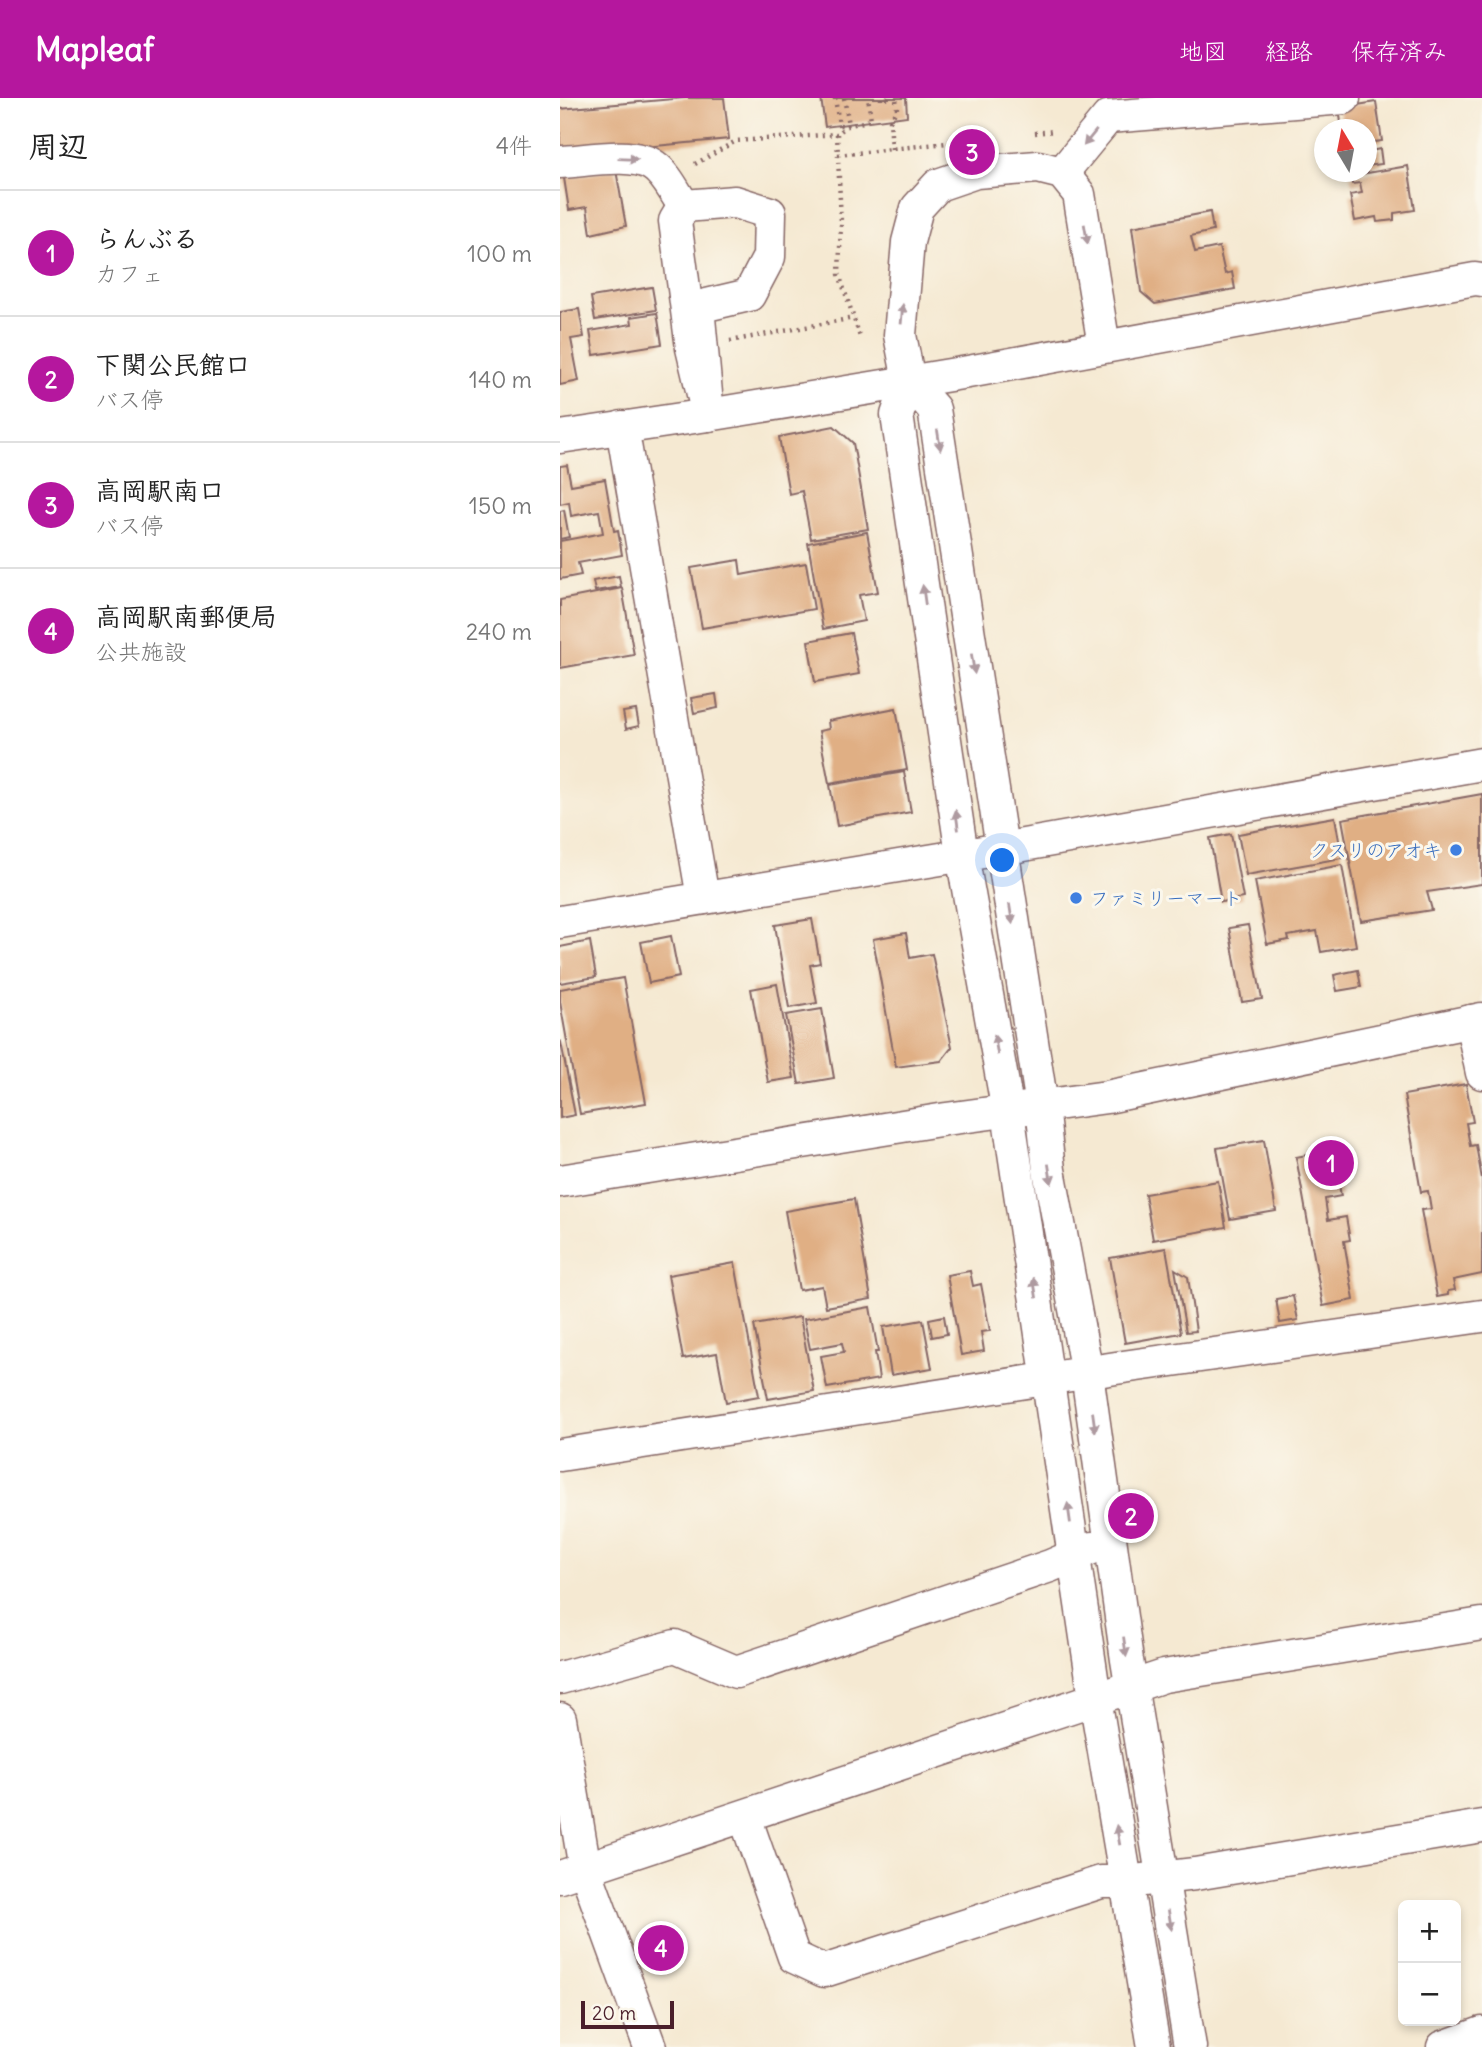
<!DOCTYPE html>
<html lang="ja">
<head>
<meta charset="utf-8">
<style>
	:root { --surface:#fff; --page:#f2f2f2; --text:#222; --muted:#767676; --line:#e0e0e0; --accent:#b5179e }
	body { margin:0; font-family:Delius,"Klee One",sans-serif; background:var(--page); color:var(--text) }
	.controls { position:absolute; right:21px; bottom:21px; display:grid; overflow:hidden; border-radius:10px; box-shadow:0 4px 10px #0003 }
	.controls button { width:63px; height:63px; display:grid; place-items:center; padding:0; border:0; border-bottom:2px solid var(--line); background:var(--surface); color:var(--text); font:35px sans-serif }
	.compass { position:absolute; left:754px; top:21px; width:63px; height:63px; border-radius:50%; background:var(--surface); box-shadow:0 4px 10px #0003; rotate:350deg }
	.scale { position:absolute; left:21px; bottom:18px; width:93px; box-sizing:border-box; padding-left:7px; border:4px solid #4a1f2b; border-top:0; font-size:19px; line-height:24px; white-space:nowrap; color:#4a1f2b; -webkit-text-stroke:5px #fbf7ec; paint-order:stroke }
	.you { position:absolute; left:443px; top:763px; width:24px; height:24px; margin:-18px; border:5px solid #fff; border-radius:50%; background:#1a73e8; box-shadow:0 0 0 10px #1a73e833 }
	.badge { display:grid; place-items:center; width:46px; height:46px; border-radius:50%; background:var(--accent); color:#fff; font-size:23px; font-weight:700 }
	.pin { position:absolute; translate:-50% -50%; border:4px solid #fff; box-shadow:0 2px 7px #0006 }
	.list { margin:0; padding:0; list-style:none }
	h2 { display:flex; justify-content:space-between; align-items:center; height:91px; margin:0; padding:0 28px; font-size:30px }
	h2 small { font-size:23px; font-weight:400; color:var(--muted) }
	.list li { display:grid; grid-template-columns:46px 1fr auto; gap:21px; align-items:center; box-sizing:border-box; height:126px; padding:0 28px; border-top:2px solid var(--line) }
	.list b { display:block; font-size:26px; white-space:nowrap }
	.list p { margin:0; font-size:23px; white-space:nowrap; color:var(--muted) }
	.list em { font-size:23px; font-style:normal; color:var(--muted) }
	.map { position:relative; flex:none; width:922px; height:1949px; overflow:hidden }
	header { display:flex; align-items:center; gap:42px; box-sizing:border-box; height:98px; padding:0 35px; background:var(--accent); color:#fff }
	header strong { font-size:33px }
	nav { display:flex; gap:38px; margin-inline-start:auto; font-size:24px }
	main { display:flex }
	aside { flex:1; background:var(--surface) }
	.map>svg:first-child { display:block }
	.building { fill:#e0af84 }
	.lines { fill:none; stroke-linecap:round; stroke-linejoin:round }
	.minor-casing { stroke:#866665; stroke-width:35 }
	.path { stroke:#866665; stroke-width:4.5; stroke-dasharray:2 5; stroke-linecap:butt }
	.minor { stroke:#fff; stroke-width:32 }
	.oneway { fill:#ae9aa0 }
	.shop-dot { fill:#3f7fe0; stroke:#fbf7ec; stroke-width:2.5 }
	.labels { text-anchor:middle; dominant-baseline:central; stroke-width:6; stroke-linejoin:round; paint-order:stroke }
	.shop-label { font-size:19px; fill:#366cbe; stroke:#fbf7ec; text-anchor:end }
</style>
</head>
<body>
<header>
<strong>Mapleaf</strong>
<nav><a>地図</a><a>経路</a><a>保存済み</a></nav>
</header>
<main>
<aside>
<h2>周辺<small>4件</small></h2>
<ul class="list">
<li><span class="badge">1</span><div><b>らんぶる</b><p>カフェ</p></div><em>100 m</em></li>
<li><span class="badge">2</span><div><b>下関公民館口</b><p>バス停</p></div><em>140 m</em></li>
<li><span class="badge">3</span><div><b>高岡駅南口</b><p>バス停</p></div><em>150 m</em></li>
<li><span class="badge">4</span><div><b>高岡駅南郵便局</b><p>公共施設</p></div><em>240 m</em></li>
</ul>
</aside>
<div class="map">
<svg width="922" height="1949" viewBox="0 0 922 1949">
	<rect width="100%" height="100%" fill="#fbf7ec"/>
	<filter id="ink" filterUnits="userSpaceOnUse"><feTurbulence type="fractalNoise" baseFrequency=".0143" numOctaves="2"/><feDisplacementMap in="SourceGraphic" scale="14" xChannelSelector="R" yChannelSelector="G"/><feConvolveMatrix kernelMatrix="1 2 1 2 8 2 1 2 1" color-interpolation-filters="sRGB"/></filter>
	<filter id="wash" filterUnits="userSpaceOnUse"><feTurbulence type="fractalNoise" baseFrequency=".00686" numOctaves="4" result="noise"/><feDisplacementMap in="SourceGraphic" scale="28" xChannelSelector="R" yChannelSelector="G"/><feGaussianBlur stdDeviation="1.57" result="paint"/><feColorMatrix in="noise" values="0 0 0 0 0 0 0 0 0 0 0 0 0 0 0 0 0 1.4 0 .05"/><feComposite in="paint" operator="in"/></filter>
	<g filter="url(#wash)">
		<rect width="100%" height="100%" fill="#f5e9d2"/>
		<g id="blocks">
			<g class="building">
				<path d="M125,0H164L169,41L0,57V11Z"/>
				<path d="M261,0H346L347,18L265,29Z"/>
				<path d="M816,4L822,43L806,45V32H782L779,10Z"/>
				<path d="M820,51L822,66L806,68V54Z"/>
				<path d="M848,68L855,112L834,115V122L817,124L816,119L795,123L790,97L802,95L800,85L792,86L790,78Z"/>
				<path d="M56,72L66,128L31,136L27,109L9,112L4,80Z"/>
				<path d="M650,114L653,133L631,138L635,154L659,149L665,176L672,174L675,191L595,206L581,194L572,129Z"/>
				<path d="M92,189L96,212L35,222L31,199Z"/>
				<path d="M19,211L24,239L11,241L19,283L0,287V214Z"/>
				<path d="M97,215L102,246L34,257L30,233L72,226L71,219Z"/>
				<path d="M274,328L293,345L308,431L251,441L242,393L229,396L219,339Z"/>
				<path d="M7,367L11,387L45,381L54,433L58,432L62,457L18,465L21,477L0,481V443L43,435L39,413L11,418L9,404L0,406V368Z"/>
				<path d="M4,412L9,439L0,441V413Z"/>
				<path d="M307,434L318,494L299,497L304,523L263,531L248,445Z"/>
				<path d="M179,462L181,477L246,465L254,511L142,530L131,470Z"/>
				<path d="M59,478L61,489L35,493L33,483Z"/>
				<path d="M62,490L74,557L0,570V502Z"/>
				<path d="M291,535L299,576L255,584L248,543Z"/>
				<path d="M156,596L158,610L134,615L131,600Z"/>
				<path d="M336,610L347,672L269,685L259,633L269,631L268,623Z"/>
				<path d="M76,612L79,628L66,631L63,614Z"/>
				<path d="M344,674L351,714L277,728L270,687Z"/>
				<path d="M922,696V786L867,794L872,812L801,823L782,721Z"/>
				<path d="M775,719L782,760L686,777L678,736Z"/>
				<path d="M671,736L683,800L661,804L650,740Z"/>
				<path d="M782,767L796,848L761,854L757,833L728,838L729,842L707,846L695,783Z"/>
				<path d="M252,821L260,865L250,867L257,905L229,910L215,827Z"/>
				<path d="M688,827L702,901L682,904L669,830Z"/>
				<path d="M346,835L350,860L372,856L392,949L381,963L336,969L313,841Z"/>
				<path d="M111,838L119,879L89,885L81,844Z"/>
				<path d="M30,843L36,879L0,885V849Z"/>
				<path d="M798,872L801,889L777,893L774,877Z"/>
				<path d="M63,880L86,1005L20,1016L0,904V891Z"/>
				<path d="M217,886L234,980L208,984L191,891Z"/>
				<path d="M262,911L274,980L239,986L226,917Z"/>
				<path d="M1,944L15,1017L0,1020V945Z"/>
				<path d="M906,986L913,1024L906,1025L910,1048L916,1047L922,1081V1176L893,1182L895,1192L888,1193V1197L877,1199L861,1112L871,1111L868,1093L861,1094L844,997Z"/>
				<path d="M704,1042L716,1113L670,1121L657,1050Z"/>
				<path d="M773,1052L781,1098L765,1101L768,1122L786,1119L790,1142L784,1143L794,1202L763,1208L736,1059Z"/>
				<path d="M658,1083L666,1129L593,1142L585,1096Z"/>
				<path d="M294,1101L311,1201L266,1209L262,1188L239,1192L225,1113Z"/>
				<path d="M606,1150L621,1235L565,1245L550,1160Z"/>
				<path d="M175,1165L199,1298L166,1304L157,1255L123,1261L108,1177Z"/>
				<path d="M615,1171L628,1179L636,1233L626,1234Z"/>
				<path d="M410,1173L413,1188L421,1186L430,1233L421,1234L424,1253L401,1257L387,1177Z"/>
				<path d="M733,1198L738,1222L720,1225L716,1201Z"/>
				<path d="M310,1209L318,1254H315L319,1281L267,1290L261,1258L284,1254L282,1245L250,1251L244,1221Z"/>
				<path d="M384,1218L387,1236L372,1239L369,1221Z"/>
				<path d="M240,1219L254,1293L208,1301L194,1227Z"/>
				<path d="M363,1222L372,1270L331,1277L323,1229Z"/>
			</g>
		</g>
	</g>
	<g filter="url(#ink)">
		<use href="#blocks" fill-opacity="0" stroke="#866665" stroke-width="2"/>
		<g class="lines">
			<g class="minor-casing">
				<g id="minor">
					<path d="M0,64C25,63 74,53 94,68C107,77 115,95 124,108"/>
					<path d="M502,75L548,19L784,0"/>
					<path d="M175,104L210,115L209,159L189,197L138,209L148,317L132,250L115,123L124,108Z"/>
					<path d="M544,248L519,96L502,75L478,69L416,74L378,87L357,110L348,144L340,237L349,283L374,311L482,1008L489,1072L527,1275L567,1562L630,1949"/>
					<path d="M349,283L337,317L402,757L448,1014L535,1600L594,1949"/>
					<path d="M62,329L143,800"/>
					<path d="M0,339L148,317L408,274L915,181L922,182"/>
					<path d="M0,824L441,751L922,666"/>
					<path d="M911,923L922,975"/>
					<path d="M0,1083L386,1021L547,999L922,921"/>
					<path d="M0,1357L556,1270L922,1218"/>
					<path d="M0,1580L115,1548L176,1574L490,1468L532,1450"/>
					<path d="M0,1621L25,1771L90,1949"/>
					<path d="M185,1719L234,1859L264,1873L541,1784H566L635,1776L922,1728"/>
					<path d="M0,1779L604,1578L922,1526"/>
					<path d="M883,1949L922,1935"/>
				</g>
			</g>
			<g class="path">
				<path d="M275,0L279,27L287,28L311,22L308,0"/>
				<path d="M284,0L289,26L277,36L281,124L279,176L300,239"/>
				<path d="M321,0V2L330,0"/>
				<path d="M475,35L495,33"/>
				<path d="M332,51L330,23L337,11L336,0"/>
				<path d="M278,57L404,43"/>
				<path d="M135,66L176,43L277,36"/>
				<path d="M170,243L294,220"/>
			</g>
			<use href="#minor" class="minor"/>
		</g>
		<defs><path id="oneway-solid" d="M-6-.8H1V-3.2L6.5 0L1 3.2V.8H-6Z" transform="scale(1.75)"/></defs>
		<g class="oneway">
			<use href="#oneway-solid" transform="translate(530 40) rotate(129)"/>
			<use href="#oneway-solid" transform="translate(68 61) rotate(2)"/>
			<use href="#oneway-solid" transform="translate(526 136) rotate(80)"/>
			<use href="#oneway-solid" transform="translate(342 216) rotate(-85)"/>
			<use href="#oneway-solid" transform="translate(379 342) rotate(81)"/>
			<use href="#oneway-solid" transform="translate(364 497) rotate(-98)"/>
			<use href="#oneway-solid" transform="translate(413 566) rotate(81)"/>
			<use href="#oneway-solid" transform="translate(397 722) rotate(-98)"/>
			<use href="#oneway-solid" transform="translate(451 816) rotate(81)"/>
			<use href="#oneway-solid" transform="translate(436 947) rotate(-100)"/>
			<use href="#oneway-solid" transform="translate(490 1076) rotate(81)"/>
			<use href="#oneway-solid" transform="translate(475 1190) rotate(-99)"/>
			<use href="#oneway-solid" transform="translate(534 1324) rotate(82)"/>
			<use href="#oneway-solid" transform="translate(509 1415) rotate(-98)"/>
			<use href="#oneway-solid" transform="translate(565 1549) rotate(82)"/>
			<use href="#oneway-solid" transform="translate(558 1737) rotate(-100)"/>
			<use href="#oneway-solid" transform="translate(610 1822) rotate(81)"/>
		</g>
	</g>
	<g class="shop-dot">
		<circle cx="896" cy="752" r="7"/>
		<circle cx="516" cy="800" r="7"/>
	</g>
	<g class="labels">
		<g class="shop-label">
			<text x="882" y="752">クスリのアオキ</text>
			<text x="530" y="800" text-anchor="start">ファミリーマート</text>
		</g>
	</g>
</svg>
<div class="controls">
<button>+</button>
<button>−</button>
</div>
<svg class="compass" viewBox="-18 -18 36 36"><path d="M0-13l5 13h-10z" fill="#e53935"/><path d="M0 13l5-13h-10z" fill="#767676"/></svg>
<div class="scale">20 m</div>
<div class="you"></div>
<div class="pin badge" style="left:771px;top:1065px">1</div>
<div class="pin badge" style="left:571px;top:1418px">2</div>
<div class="pin badge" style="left:412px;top:54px">3</div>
<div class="pin badge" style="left:101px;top:1850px">4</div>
</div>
</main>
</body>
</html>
